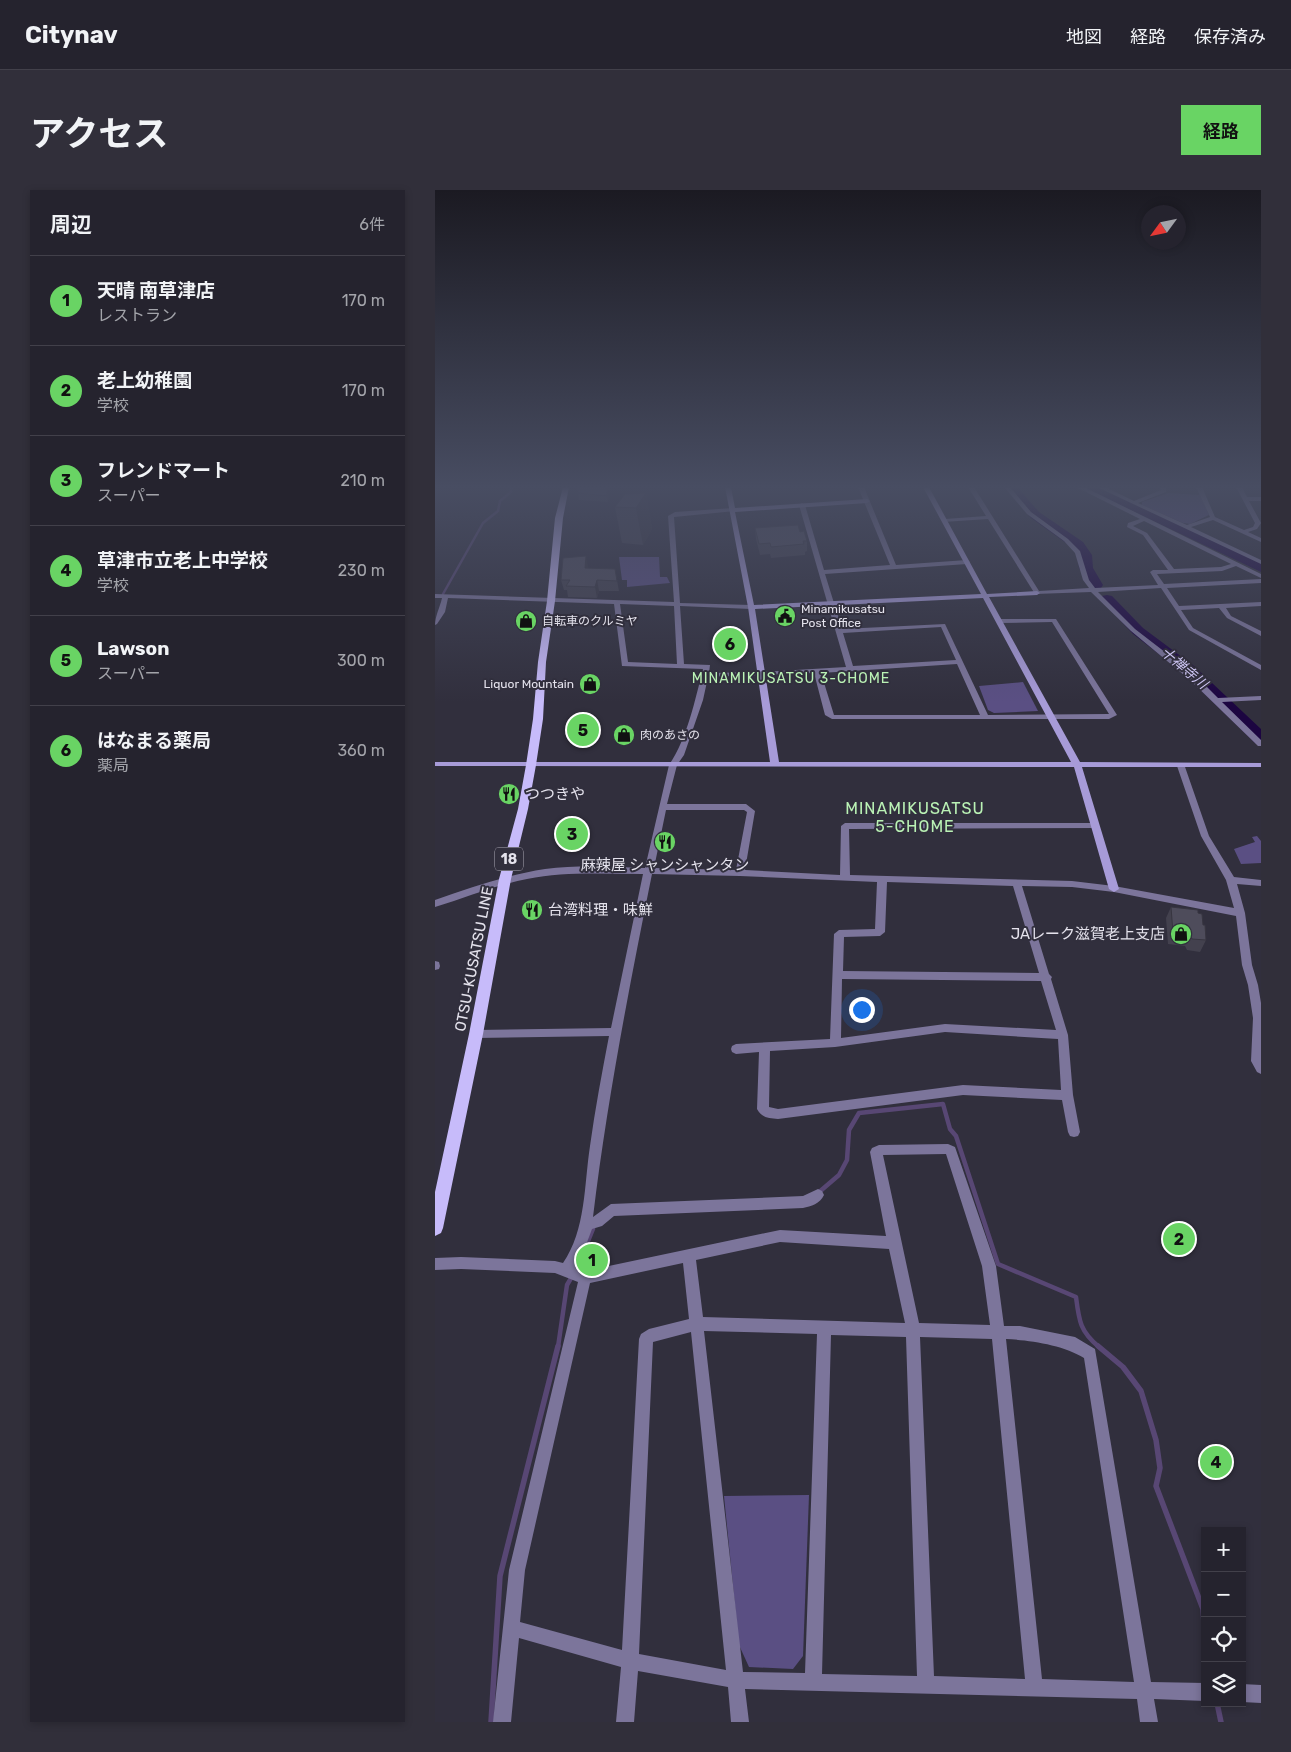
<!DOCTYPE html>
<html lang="ja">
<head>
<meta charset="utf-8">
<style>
	:root { --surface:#25232e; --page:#312f3a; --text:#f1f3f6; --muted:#a3a4aa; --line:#42404a; --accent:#69d464 }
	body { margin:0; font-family:Rubik,"Noto Sans JP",sans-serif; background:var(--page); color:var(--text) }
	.controls { position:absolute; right:15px; bottom:15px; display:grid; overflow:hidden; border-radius:0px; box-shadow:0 2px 8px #0003 }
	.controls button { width:45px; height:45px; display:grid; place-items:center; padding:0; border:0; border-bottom:1px solid var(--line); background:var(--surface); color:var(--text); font:25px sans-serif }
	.compass { position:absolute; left:706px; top:15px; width:45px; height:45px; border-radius:50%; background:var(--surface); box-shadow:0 2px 8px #0003; rotate:237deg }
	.you { position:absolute; left:426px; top:819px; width:18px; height:18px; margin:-12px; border:4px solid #fff; border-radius:50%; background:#1a73e8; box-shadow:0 0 0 8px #1a73e833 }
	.badge { display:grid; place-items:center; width:32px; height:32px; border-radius:50%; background:var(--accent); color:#111; font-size:16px; font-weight:700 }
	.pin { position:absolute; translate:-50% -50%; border:2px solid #fff; box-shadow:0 1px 5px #0006 }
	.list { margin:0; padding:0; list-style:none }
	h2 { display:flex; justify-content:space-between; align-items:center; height:65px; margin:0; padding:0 20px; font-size:21px }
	h2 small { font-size:16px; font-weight:400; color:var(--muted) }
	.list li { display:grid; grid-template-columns:32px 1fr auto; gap:15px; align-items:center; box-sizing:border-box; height:90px; padding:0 20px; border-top:1px solid var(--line) }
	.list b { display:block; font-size:19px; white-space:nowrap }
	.list p { margin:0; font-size:16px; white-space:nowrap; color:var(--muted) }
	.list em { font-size:16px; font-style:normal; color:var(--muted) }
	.icon { flex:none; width:28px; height:28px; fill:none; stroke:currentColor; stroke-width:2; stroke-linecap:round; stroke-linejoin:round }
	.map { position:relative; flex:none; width:826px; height:1532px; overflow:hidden; border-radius:0px }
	header { display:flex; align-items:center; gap:30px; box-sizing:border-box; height:70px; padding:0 25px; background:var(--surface); border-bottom:1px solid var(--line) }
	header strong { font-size:24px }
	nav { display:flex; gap:28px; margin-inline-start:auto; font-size:18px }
	.intro { display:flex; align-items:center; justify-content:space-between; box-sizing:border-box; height:120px; padding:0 30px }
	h1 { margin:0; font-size:35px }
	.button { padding:12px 22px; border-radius:0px; background:var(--accent); color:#111; font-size:18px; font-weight:700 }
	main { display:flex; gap:30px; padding:0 30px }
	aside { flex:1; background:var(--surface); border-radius:0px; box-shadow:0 2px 8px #0003 }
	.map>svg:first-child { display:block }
	.green { fill:#5a4f83 }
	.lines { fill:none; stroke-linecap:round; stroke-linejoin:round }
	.stream-far2 { stroke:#584774; stroke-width:2.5 }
	.stream-far1 { stroke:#584774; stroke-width:4.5 }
	.stream { stroke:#584774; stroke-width:5.5 }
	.river { fill:#1c0541; fill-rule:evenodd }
	.street { fill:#7c759b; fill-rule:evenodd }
	.secondary { fill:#a79bd8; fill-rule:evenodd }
	.primary { fill:#c7bbfa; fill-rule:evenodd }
	.wall { fill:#43414e }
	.shaded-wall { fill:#373540 }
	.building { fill:#4e4c5b; stroke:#373540 }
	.labels { text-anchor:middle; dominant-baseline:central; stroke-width:4; stroke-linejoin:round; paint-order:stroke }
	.far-poi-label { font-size:12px; fill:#e4e2ec; stroke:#312f3d; text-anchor:start }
	.far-water-label { font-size:14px; font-style:italic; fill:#ccc4f2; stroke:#312f3d }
	.far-neighbourhood-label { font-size:14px; letter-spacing:1px; fill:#baf2b5; stroke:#312f3d }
	.shield { fill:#312f3d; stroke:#aeacb8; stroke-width:1 }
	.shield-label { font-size:14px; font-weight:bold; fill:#e4e2ec }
	.poi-label { font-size:15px; fill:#e4e2ec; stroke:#312f3d; text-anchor:start }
	.street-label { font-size:15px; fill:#e4e2ec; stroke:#312f3d }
	.neighbourhood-label { font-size:16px; letter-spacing:1px; fill:#baf2b5; stroke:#312f3d }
</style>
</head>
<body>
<header>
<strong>Citynav</strong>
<nav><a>地図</a><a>経路</a><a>保存済み</a></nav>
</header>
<div class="intro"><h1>アクセス</h1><a class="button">経路</a></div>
<main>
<aside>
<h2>周辺<small>6件</small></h2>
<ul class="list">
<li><span class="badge">1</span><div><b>天晴 南草津店</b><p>レストラン</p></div><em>170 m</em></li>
<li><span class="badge">2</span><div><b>老上幼稚園</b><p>学校</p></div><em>170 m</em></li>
<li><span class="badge">3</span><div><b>フレンドマート</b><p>スーパー</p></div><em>210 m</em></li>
<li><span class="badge">4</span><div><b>草津市立老上中学校</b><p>学校</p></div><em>230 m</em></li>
<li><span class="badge">5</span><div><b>Lawson</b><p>スーパー</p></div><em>300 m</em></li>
<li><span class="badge">6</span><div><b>はなまる薬局</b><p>薬局</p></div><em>360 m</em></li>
</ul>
</aside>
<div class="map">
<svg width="826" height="1532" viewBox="0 0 826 1532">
	<rect width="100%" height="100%" fill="#312f3d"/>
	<g class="green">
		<path d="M733,303L765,305L774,325L755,334L748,333L707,315V312Z"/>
		<path d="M184,367H224L225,387H232L235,393L192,397V390H187Z"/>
		<path d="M588,492L603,521L559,523L553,520L544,496Z"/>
		<path d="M822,646L826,651V673L806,674L799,659L820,652L817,647Z"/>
		<path d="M374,1305L368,1466L358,1479L314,1477L304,1455L289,1306Z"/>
	</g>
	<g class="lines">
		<path class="stream-far2" d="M8,404L48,333L63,321L65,311L76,302V297"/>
		<g class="stream-far1">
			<path d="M383,1003L404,985L412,970L414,940L424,923L508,914L515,939L521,946L563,1074L641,1107C644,1131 645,1141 664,1157"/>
			<path d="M123,1157L132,1095L142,1078L158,1039"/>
		</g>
		<g class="stream">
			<path d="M663,1156L688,1177L706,1201L721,1250L725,1278L721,1296L768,1419L770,1448"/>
			<path d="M782,1513L786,1532"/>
			<path d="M56,1532L65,1386L123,1156"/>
		</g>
		<g class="river">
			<path d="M569,297H582L604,322L648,352L657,365L658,378L668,395L666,398H656L644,378L643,365L638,358L596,328Z"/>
			<path d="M647,297H663L826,373V382Z"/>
			<path d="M672,405L677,406L708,438L759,476L826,539V554L820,553L747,482L698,444L665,409L667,406Z"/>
		</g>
		<g class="street">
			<path d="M423,297H429L461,375L532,370L535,372L532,374L390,384L407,439L510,434L553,525L674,524L617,432L565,433L562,431L565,429H621L682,525L674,529H397L390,525L379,483L273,487L268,510L249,565L242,575L232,614H311L320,621L310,680L405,685L406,636L410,633H660L664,636L663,638L414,639L415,685L637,691L679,696L799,718L791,690L766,646L742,576L743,574H749L774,646L799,687L826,690V696L802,694L810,723L817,775L823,795L826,813V884L822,882L816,871L818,828L813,795L807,775L801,726L679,702L637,697L587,696L614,784L617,787L616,789L633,845L638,905L645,942L643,946L639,947L635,946L633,942L627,910L528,905L343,929C334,928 327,928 322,919L324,862L301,864L297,862L296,859L297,856L301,854L395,849L399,744L404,740L440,739L442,692L305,686L217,684C194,798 172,911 158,1027L176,1014L368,1006L383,999L387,1001L389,1005C385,1014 376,1016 368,1018L179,1026L167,1036L157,1039L145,1071L140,1078L150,1081L345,1040L451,1046L435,962L437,958L444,955L513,954L520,957L561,1076L569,1136H585L640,1147L660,1159L716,1492L770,1493V1511L719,1509L723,1532H705L702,1509L310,1499L314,1532H296L293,1497L203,1481L199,1532H181L186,1477L84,1448L76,1532H58L74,1380L143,1092L120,1083L26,1079L0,1080V1068L26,1067L120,1071L128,1073C151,1040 149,995 155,956C160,919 167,883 174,846L41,848L37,847L36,844L37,841L41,840L176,838L208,684C169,684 131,681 92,689C60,695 31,708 0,717V710C36,697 72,685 110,679C143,675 176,677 210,678L234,575C252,549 260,510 268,479L187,476L179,414L13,408L10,422L2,434L0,435C0,426 5,417 7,408H0V404L239,412L233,326L240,322L298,318L300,319V321L239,327L245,413L316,415L319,417L316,419L245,416L249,474L275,475L274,483L326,482L411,477L364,315L367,313L370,315L389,380L455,375ZM185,414L239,416L242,474L193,472ZM506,437L521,470L418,476L408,443ZM522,474L545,525H399L386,483ZM231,620H309L312,622L301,680L219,678ZM452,692L578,696L604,783L408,781L409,747L445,746L450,742ZM407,789L606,791L621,840L510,834L406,848ZM510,842L623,849L626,900L528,895L343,919L334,917L335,861L400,857ZM511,964L547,1076L555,1135L484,1133L448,965ZM345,1052L454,1059L470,1133L268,1127L261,1070ZM248,1073L254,1129L214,1139L206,1144L204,1149L187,1460L85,1432L90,1380L155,1093ZM269,1141L382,1144L370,1483L308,1482ZM256,1142L291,1480L204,1464L218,1152ZM396,1145L471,1147L482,1486L387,1484ZM485,1147L557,1149L590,1489L499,1486ZM571,1149C594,1150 629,1155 649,1168L699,1492L607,1489Z"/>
			<path d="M533,297H539L604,401L654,398L648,390L640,363L629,351L592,324L569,297H575L596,322L633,349L645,361L654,390L660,398L723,395L715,382L718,380H733L708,345L692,337L693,333L705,329L641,297H649L826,384V388L801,376L787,381L722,384L729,394L826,389V393L732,398L744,416L826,412V416L791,418L796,426L826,441V446L792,428L784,418L746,420L758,438L826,475V480L754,440L726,398L663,402L700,439L761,486L783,508L826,506V510L787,512L826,550V556H823L755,490L696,441L656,402L600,404L553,329L508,332L507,331L510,329L551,326ZM709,331L796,374L786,377L739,379L712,343L698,336Z"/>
			<path d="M662,297H670L699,311L726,300L725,297H731V302L703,313L752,335L775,327L761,297H767L780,327L809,340L818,337L820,333L801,297H807L812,307H826V311H814L826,333L822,339L813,342L826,348V352L778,330L756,337L826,370V374Z"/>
			<path d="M0,771L4,772L5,776L4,779L0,780Z"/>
			<path d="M807,1494L826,1495V1513L807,1512Z"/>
		</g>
		<path class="secondary" d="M290,297H296L300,318L432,309L435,311L432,313L300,322L319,415L546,404L488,297H494L552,404L602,401L605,403L602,405L554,407L645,572L826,573V577H647L684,699L679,702L674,699L639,577L0,576V572H335L313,417ZM548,408L636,572H344L320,419Z"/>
		<path class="primary" d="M128,297H134L128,328L120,411L111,472L108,529L101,575L93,619L76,689L48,844L8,1038L6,1043L0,1046V1002L34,844L64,689L83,619L91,575L98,529L103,472L112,411L120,328Z"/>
	</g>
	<g class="wall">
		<path d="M174,302L173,312L144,310L143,303Z"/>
		<path d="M211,303L217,339L208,355L187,353L180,317Z"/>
		<path d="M320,338L365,342L372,351V361L370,362V365L336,368L335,364L325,365L321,349Z"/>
		<path d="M153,376V378L182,390L184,401H164L162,408L133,407L132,400H129L126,390Z"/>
		<path d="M158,532L154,548H138L135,540Z"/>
		<path d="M736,717L763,723L768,735L771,750L765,762L752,760L750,756L733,754L731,728Z"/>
	</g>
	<g class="shaded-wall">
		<path d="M172,297L174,302L173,312L172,306Z"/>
		<path d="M211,303L217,339L208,355L201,318Z"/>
		<path d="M151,366L153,376V388L150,378Z"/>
		<path d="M162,390L164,401L162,408L160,397Z"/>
		<path d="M156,525L158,532L154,548L152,540Z"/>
	</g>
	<g class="building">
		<path d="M143,297H172V306L143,303Z"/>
		<path d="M211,303L201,318L180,317L190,304Z"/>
		<path d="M363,335L365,342L369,341L372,351H368L369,354L336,357L335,353L324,354L320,338Z"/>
		<path d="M151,366L150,378L180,379L182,391L162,390L160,397L131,396L135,390H126L128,368Z"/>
		<path d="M140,525H156L152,540H135Z"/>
		<path d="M736,717L763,720V723L767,724L768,735H770L771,750L757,749L755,744L738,743Z"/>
	</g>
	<linearGradient id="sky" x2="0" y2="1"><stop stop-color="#1b1a22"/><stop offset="0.58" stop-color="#484d62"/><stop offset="1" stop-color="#484d62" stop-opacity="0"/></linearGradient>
	<rect width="826" height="512" fill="url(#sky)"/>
	<defs>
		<g id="civic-disc" transform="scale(1.125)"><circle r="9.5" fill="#69d464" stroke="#312f3d"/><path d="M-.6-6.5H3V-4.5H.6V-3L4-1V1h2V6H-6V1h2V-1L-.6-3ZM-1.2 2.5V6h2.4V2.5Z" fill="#111"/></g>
		<g id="shop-disc" transform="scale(1.125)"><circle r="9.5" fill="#69d464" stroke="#312f3d"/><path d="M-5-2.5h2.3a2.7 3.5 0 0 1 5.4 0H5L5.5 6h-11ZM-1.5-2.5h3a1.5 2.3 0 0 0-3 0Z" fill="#111"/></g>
		<g id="restaurant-disc" transform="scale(1.125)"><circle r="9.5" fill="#69d464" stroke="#312f3d"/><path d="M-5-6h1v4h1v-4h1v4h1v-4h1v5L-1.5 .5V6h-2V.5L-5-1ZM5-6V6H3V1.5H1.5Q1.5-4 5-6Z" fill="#111"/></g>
	</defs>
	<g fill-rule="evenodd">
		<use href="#civic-disc" x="350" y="426"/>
		<use href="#shop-disc" x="91" y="431"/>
		<use href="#shop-disc" x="155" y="494"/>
		<use href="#shop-disc" x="189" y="545"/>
		<use href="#restaurant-disc" x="74" y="604"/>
		<use href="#restaurant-disc" x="230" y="652"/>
		<use href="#restaurant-disc" x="97" y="720"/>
		<use href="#shop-disc" x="746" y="744"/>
	</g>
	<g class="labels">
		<g class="far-poi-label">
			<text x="366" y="419">Minamikusatsu<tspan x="366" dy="14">Post Office</tspan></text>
			<text x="107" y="431">自転車のクルミヤ</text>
			<text x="139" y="494" text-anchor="end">Liquor Mountain</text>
			<text x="205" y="545">肉のあさの</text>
		</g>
		<g class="far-water-label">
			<text transform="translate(749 478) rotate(40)">十禅寺川</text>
		</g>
		<g class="far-neighbourhood-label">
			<text x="356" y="488">MINAMIKUSATSU 3-CHOME</text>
		</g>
		<rect class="shield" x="60" y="657.5" width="28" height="23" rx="4"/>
		<g class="shield-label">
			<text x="74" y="669">18</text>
		</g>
		<g class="poi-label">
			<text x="90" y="604">つつきや</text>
			<text x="230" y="675" text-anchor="middle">麻辣屋 シャンシャンタン</text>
			<text x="113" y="720">台湾料理・味鮮</text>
			<text x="730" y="744" text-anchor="end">JAレーク滋賀老上支店</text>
		</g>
		<g class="street-label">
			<text transform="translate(39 769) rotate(-79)">OTSU-KUSATSU LINE</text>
		</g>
		<g class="neighbourhood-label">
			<text x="480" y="618">MINAMIKUSATSU<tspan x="480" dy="18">5-CHOME</tspan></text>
		</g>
	</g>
</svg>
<div class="controls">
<button>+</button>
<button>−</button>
<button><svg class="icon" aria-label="locate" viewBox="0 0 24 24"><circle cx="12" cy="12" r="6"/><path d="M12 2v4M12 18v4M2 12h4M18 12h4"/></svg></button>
<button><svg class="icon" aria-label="layers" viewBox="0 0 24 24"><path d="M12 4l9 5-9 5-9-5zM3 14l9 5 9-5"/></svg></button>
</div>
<svg class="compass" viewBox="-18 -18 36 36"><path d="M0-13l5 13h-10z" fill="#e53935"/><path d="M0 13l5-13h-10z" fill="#a3a4aa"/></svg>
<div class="you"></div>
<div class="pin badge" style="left:157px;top:1070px">1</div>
<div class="pin badge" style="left:744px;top:1049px">2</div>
<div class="pin badge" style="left:137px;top:644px">3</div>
<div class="pin badge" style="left:781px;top:1272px">4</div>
<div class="pin badge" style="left:148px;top:540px">5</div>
<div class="pin badge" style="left:295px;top:454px">6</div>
</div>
</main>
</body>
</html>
